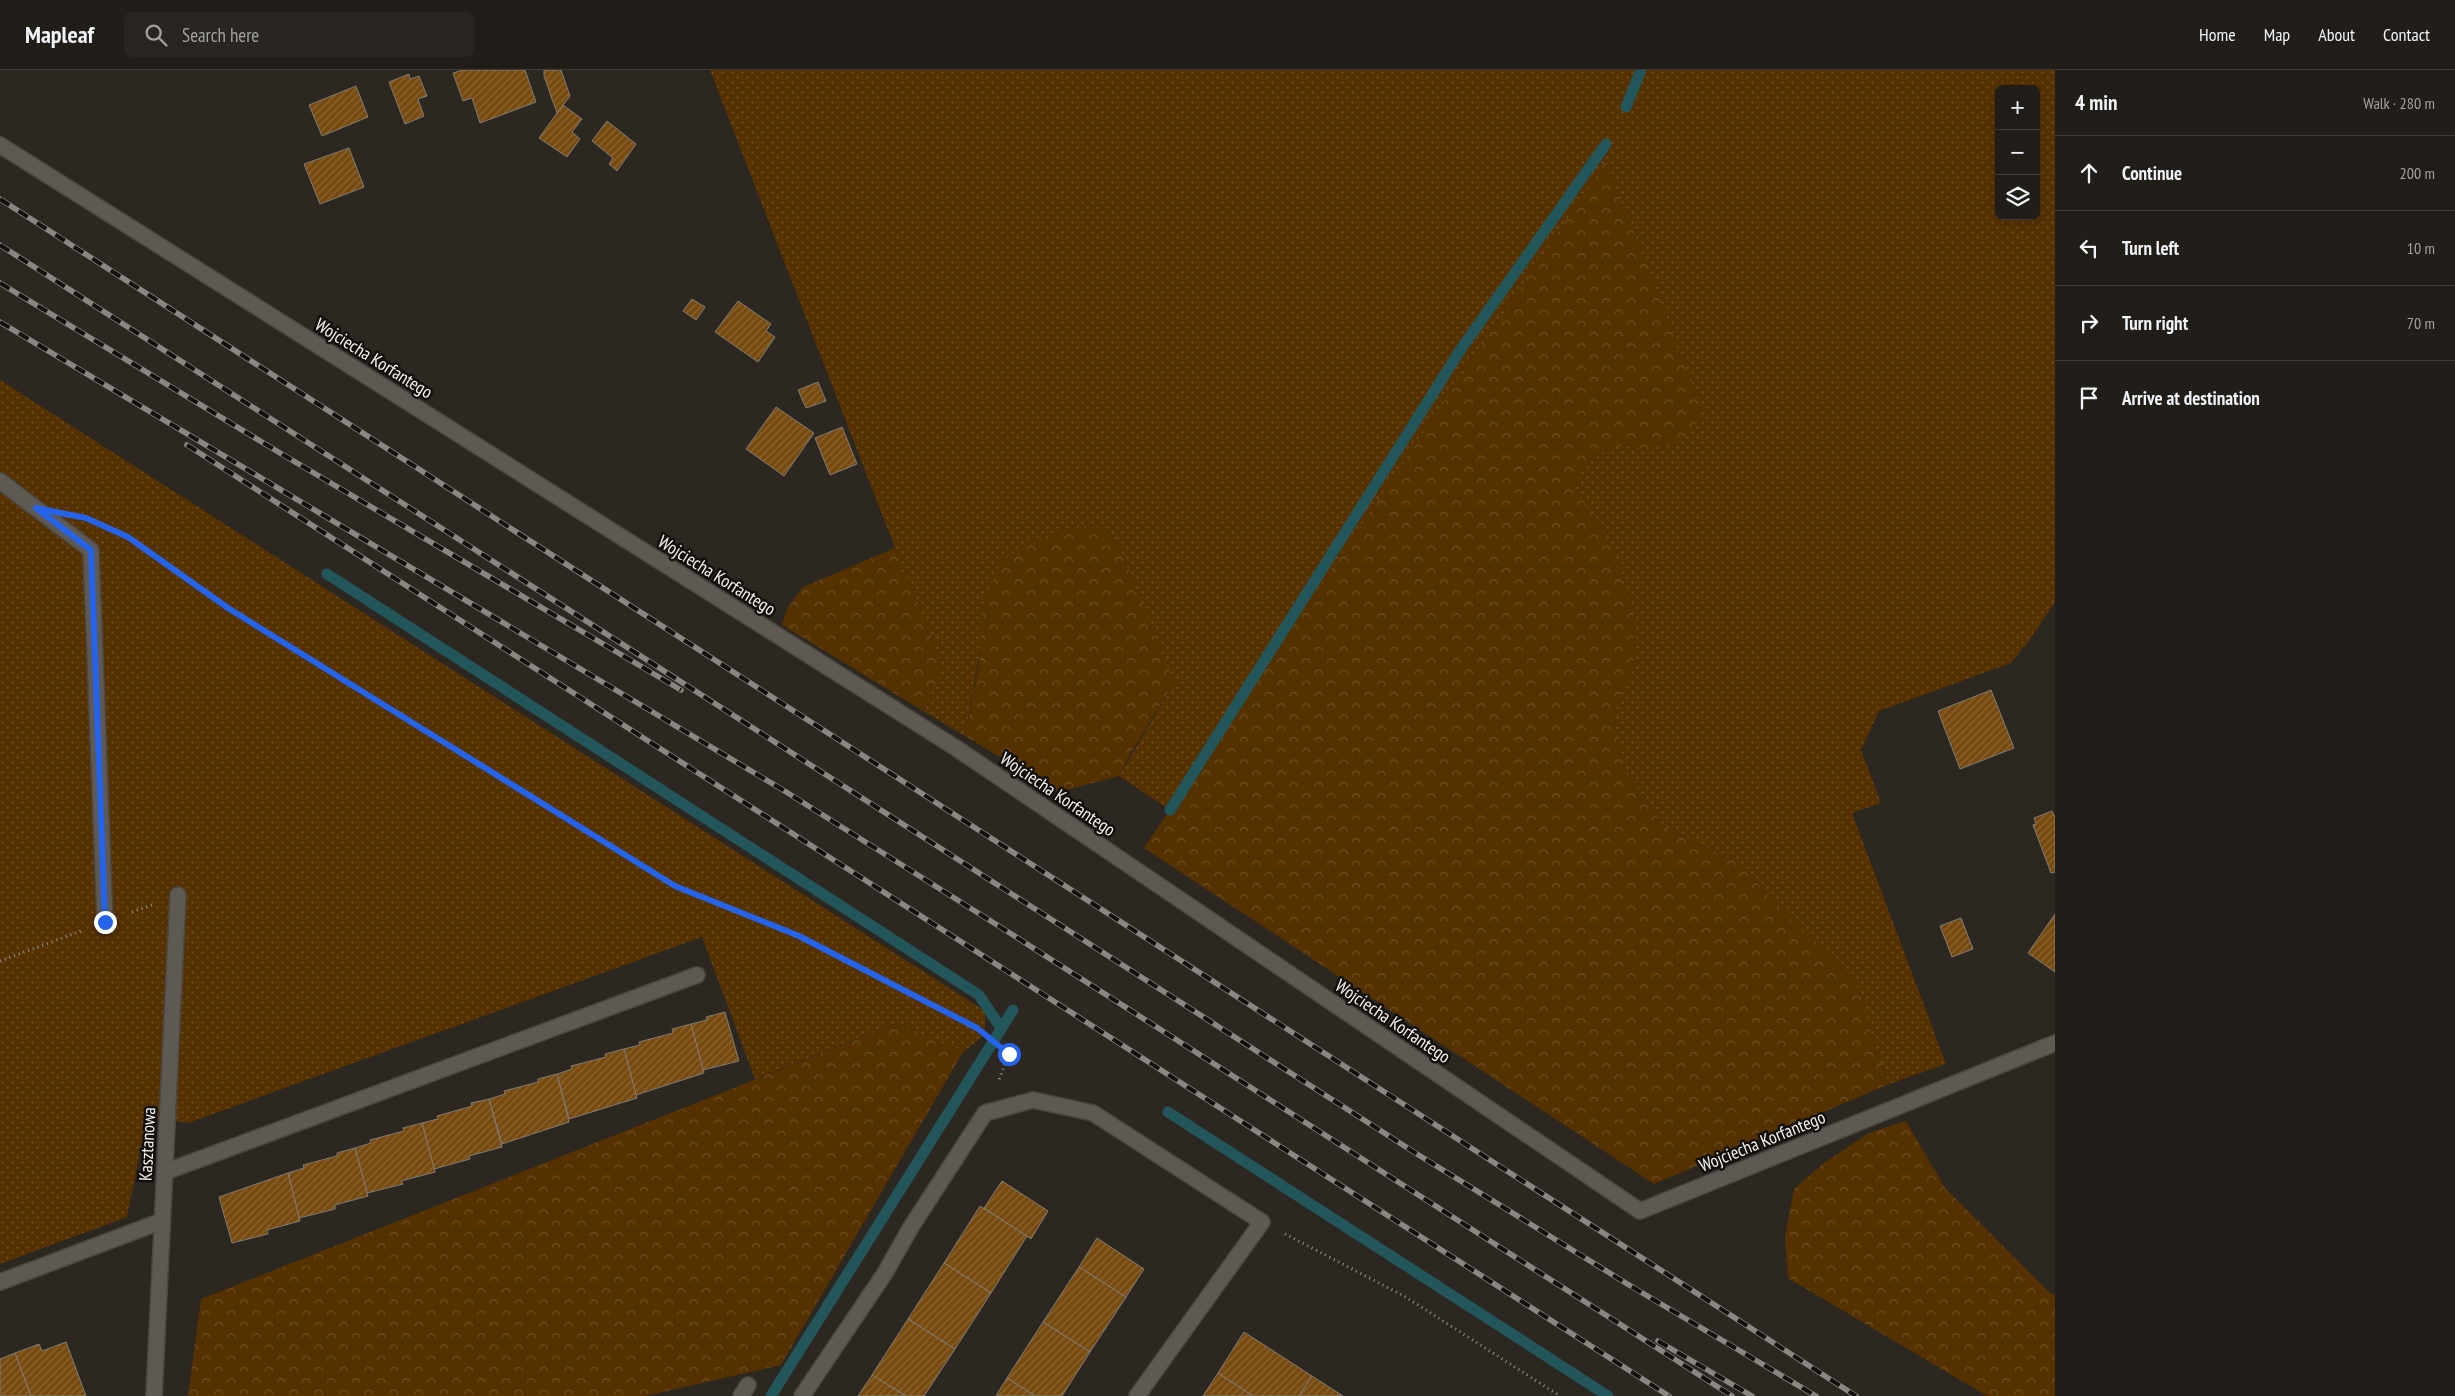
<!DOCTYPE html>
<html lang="en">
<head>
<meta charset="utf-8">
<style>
	:root { --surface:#211d19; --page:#292622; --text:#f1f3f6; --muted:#a2a2a2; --line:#3e3b38 }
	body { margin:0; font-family:"PT Sans Narrow",sans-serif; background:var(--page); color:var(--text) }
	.controls { position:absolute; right:15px; top:15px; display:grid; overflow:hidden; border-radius:8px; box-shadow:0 2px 8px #0003 }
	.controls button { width:45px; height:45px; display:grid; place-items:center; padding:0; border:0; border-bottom:1px solid var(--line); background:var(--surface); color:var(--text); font:25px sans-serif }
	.stop { position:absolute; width:15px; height:15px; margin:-11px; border:4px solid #2563eb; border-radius:50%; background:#fff }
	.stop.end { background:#2563eb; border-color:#fff; box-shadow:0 1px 5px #0008 }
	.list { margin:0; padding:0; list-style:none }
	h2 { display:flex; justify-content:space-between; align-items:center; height:65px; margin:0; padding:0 20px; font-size:21px }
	h2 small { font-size:16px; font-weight:400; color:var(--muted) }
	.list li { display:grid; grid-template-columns:32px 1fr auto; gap:15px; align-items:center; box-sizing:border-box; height:75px; padding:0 20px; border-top:1px solid var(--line) }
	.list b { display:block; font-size:19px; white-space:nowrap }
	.list em { font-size:16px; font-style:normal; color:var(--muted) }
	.icon { flex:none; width:28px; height:28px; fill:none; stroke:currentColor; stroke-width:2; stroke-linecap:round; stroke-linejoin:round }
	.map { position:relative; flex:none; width:2055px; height:1326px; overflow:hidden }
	header { display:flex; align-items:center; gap:30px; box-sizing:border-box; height:70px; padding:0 25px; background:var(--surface); border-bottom:1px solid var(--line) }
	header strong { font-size:24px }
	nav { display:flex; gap:28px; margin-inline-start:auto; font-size:18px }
	.search { width:350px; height:45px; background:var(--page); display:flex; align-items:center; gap:12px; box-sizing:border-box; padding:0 18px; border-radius:8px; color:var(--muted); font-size:19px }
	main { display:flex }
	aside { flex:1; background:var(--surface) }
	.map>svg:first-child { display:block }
	.grass { fill:url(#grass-dots); fill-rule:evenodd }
	.forest { fill:url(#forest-crowns) }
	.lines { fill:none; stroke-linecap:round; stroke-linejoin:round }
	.stream { stroke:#22565b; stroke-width:11 }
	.building { fill:url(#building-hatch); stroke:#827c75 }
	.minor-casing { stroke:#4a4641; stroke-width:18 }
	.path { stroke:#96928d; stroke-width:3; stroke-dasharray:1 4; stroke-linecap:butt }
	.minor { stroke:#5f5953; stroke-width:15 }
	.rail-casing { stroke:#8b8681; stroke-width:5.5 }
	.rail { stroke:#12100d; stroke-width:4; stroke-dasharray:11; stroke-linecap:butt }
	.route { stroke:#2563eb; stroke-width:6 }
	.labels { text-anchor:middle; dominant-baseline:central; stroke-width:5; stroke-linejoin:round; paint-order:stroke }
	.street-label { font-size:18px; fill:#f7f3ef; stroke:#12100d }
</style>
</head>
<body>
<header>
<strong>Mapleaf</strong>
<div class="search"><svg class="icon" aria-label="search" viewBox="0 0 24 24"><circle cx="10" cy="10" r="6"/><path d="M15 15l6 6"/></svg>Search here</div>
<nav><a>Home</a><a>Map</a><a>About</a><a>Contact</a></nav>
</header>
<main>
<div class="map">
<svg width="2055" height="1326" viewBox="0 0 2055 1326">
	<defs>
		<pattern id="grass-dots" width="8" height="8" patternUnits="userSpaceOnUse" patternTransform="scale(1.25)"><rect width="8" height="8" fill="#553100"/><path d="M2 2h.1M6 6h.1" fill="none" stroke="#6e4f26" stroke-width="1.8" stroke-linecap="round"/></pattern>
		<pattern id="forest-crowns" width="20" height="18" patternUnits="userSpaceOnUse" patternTransform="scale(1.25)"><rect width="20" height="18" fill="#553100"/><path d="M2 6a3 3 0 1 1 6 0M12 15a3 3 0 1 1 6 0" fill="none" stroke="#6e4f26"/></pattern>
		<pattern id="building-hatch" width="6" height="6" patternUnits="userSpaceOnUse" patternTransform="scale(1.25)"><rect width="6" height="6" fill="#774b0f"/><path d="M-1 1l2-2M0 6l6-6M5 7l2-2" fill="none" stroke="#8b6532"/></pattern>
	</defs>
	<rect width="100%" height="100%" fill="#2c2721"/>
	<g class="grass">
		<path d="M710,0H2055V532L2029,571L2011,593L1879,641L1861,680L1881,733L1852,743L1946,994L1889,1014L1873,970L1860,921L1841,899L1815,870L1782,842L1741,794L1663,756L1630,707L1620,686L1614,645L1621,623L1589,443L1576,419L1580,397L1613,375L1648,379L1606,92L1170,740L1119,706L1174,613L1077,455L1027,472L1001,493L977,597L965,666L920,639L931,624L938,582L895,478ZM1999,19H2036V146H1999Z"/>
		<path d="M0,310L985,941V965L963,982L897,953L755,1009L702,867L188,1053L147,1047L127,1147L0,1194Z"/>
	</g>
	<g class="forest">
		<path d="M1606,91L1704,344L1680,373L1648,379L1613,375L1580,397L1576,419L1610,474L1634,546V595L1614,645L1620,686L1630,707L1663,756L1741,794L1782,842L1815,870L1841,899L1860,921L1873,970L1889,1014L1654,1114L1144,778Z"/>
		<path d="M1077,455L1100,458L1116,468L1174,613L1130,684L1119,706L1058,722L965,666L981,581L982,543L990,517L1001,493L1027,472Z"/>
		<path d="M895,478L938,582V607L931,624L920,639L782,555L787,539L803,517Z"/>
		<path d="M898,953L963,982L781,1295L645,1326H188L201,1229Z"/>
		<path d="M1906,1051L1945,1118L2049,1222L2055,1225V1326H1987L1788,1208L1785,1167L1794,1119L1824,1093L1869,1063Z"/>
	</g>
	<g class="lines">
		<g class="stream">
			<path d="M1626,37L1641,0"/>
			<path d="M327,504L979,925L1001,958"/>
			<path d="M1170,740L1461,279L1606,74"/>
			<path d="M1168,1042L1608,1326"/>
			<path d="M771,1326L1013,940"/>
		</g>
	</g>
	<g class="building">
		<path d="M463,0H525L536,32L480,53L472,28L463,31L453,3Z"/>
		<path d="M544,0H561L570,26L557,43L544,6Z"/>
		<path d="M409,4L410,9L419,6L427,26L418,29L424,46L405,54L389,12Z"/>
		<path d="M356,16L368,47L322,66L309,35Z"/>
		<path d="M563,35L582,49L572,62L580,69L567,87L539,68Z"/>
		<path d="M607,51L636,74L617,101L609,94L613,88L592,71Z"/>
		<path d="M349,78L364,117L320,134L304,94Z"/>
		<path d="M692,229L705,237L696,250L683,241Z"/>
		<path d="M738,231L771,254L766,261L775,267L758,292L715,262Z"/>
		<path d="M818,312L826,331L806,338L798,320Z"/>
		<path d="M776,337L814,363L784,406L746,379Z"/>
		<path d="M842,357L857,394L830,405L815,368Z"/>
		<path d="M1991,620L2014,678L1960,699L1938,641Z"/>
		<path d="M2052,741L2055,747V802L2051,803L2033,755L2036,754L2034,748Z"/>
		<path d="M2055,844V902L2028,883Z"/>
		<path d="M1961,848L1973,879L1952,887L1940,856Z"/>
		<path d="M725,942L739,991L703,1000L691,954L707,950L706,947Z"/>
		<path d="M691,954L704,1003L636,1025L624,979L640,975L639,972L673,963L672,959Z"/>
		<path d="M624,979L637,1028L569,1049L557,1004L572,999L571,996L606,987L605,984Z"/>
		<path d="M557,1004L569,1052L502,1074L489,1029L505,1024L504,1021L538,1012V1009Z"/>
		<path d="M489,1029L502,1077L469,1086L470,1089L434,1099L422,1053L438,1049L437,1046L472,1036L471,1033Z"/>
		<path d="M422,1053L435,1102L401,1111L403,1114L367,1123L355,1078L371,1073L370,1070L404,1061L403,1058Z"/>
		<path d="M355,1078L368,1126L335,1135V1139L299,1148L288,1103L304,1098L303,1095L337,1086V1083Z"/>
		<path d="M288,1103L300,1151L267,1160L268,1164L232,1173L219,1127Z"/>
		<path d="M1002,1111L1048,1141L1031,1169L984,1138Z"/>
		<path d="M980,1136L1027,1166L991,1223L944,1193Z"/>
		<path d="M1097,1168L1144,1199L1126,1227L1079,1197Z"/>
		<path d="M944,1193L991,1223L955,1279L908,1249Z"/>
		<path d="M1079,1197L1126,1227L1090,1282L1043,1252Z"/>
		<path d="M908,1249L955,1279L924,1326H906L872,1305Z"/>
		<path d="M1043,1252L1090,1282L1062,1326H1035L1007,1308Z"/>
		<path d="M1244,1262L1312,1306L1299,1326H1253L1218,1303Z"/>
		<path d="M66,1272L86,1326H31L15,1283L39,1274L42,1281Z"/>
		<path d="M15,1283L31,1326H0V1289Z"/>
		<path d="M1218,1303L1253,1326H1203Z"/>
		<path d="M872,1305L906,1326H858Z"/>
		<path d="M1312,1306L1343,1326H1299Z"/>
		<path d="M1007,1308L1035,1326H996Z"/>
	</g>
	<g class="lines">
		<g class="minor-casing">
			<g id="minor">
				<path d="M0,75L956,678L1640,1141L2055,973"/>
				<path d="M0,411L91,480L105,852"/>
				<path d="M165,1102L697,905"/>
				<path d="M0,1212L162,1151"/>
				<path d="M154,1326L178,825"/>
				<path d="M741,1326L748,1315"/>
				<path d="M802,1326L885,1203L911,1157L985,1043L1033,1030L1093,1043L1262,1152L1137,1326"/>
			</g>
		</g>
		<g class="path">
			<path d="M110,459L128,467L228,538L675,816L799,866L977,958L1009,984L998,1012"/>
			<path d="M132,842L152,835"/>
			<path d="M0,891L81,861"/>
			<path d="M1285,1164L1404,1226L1560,1326"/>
		</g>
		<use href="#minor" class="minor"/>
		<g class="rail-casing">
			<g id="rail">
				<path d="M0,129L1856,1326"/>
				<path d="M0,175L1417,1084L1629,1215L1816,1326"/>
				<path d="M0,213L280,383L681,620"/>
				<path d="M0,252L783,720L1013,865L1732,1326"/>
				<path d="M187,375L1669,1326"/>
				<path d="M1658,1271L1752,1326"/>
			</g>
		</g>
		<use href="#rail" class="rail"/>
	</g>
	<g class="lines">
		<path class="route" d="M105,852L91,480L36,438L86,448L128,467L228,538L675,816L799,866L977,958L1009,984"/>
	</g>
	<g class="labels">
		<g class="street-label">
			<text transform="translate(374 288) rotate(32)">Wojciecha Korfantego</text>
			<text transform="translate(717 505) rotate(32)">Wojciecha Korfantego</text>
			<text transform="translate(1058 724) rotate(34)">Wojciecha Korfantego</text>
			<text transform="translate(1393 951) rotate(34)">Wojciecha Korfantego</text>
			<text transform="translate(1762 1071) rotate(-22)">Wojciecha Korfantego</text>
			<text transform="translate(147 1074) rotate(-87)">Kasztanowa</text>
		</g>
	</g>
</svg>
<div class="controls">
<button>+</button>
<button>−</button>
<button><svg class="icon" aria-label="layers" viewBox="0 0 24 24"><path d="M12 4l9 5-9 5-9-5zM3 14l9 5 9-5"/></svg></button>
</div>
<div class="stop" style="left:1009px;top:984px"></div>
<div class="stop end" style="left:105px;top:852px"></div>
</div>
<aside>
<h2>4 min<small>Walk · 280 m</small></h2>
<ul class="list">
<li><svg class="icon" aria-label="ahead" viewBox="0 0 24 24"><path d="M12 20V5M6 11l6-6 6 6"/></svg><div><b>Continue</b></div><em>200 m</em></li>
<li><svg class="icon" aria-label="left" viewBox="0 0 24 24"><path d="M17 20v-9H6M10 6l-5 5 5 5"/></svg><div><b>Turn left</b></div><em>10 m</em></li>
<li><svg class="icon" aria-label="right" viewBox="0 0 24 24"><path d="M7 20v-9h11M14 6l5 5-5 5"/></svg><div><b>Turn right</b></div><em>70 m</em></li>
<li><svg class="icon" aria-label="arrive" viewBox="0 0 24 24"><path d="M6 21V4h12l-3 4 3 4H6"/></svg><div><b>Arrive at destination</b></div></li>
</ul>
</aside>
</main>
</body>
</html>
